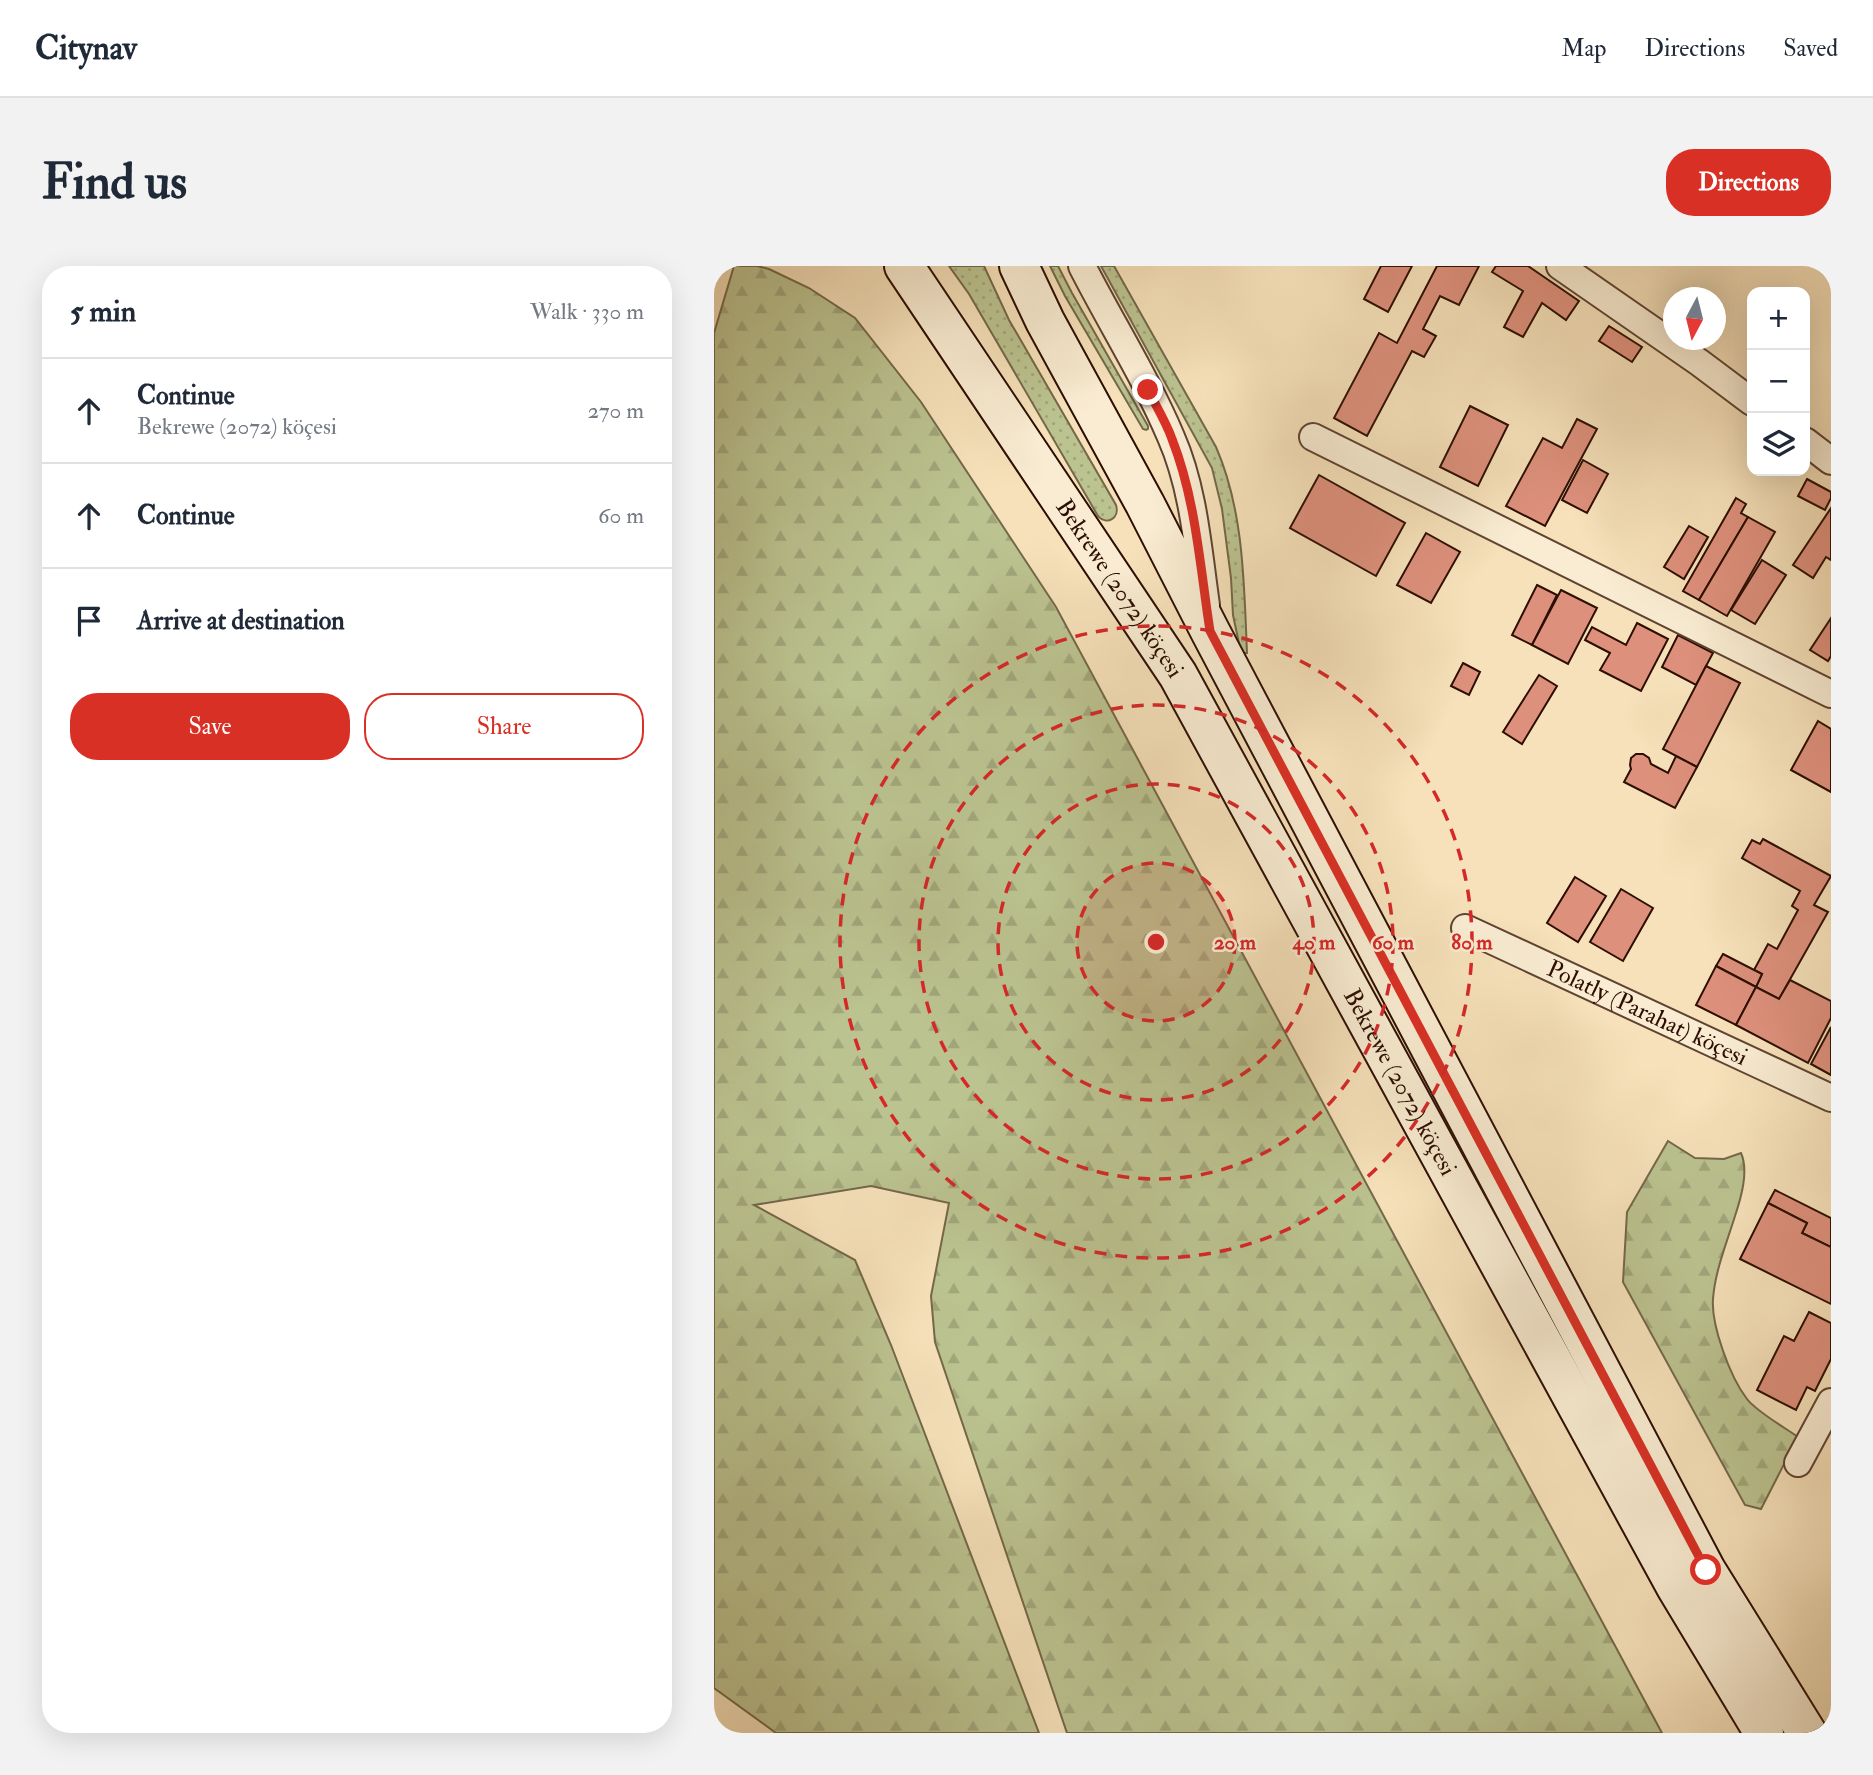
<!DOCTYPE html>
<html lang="en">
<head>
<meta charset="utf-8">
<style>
	:root { --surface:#fff; --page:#f2f2f3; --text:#1f2937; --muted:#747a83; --line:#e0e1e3; --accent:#d93025 }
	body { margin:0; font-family:"IM FELL Double Pica",serif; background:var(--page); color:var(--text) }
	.controls { position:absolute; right:21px; top:21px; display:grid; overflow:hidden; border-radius:14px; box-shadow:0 7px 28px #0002 }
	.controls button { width:63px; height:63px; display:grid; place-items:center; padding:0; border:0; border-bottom:2px solid var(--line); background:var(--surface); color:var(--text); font:35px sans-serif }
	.compass { position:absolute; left:949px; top:21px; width:63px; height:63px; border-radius:50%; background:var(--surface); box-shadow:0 7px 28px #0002; rotate:187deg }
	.stop { position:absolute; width:21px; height:21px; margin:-16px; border:5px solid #d93025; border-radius:50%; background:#fff }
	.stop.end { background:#d93025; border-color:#fff; box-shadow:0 2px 7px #0008 }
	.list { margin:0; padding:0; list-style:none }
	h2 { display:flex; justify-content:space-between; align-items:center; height:91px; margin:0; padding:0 28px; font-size:30px }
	h2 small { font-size:23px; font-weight:400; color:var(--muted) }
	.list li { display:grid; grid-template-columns:46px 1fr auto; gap:21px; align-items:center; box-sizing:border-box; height:105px; padding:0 28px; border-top:2px solid var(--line) }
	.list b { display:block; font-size:26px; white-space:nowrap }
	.list p { margin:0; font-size:23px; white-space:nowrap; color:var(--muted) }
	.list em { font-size:23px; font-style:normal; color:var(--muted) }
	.actions { display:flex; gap:14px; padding:21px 28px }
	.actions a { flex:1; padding:16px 0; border:2px solid var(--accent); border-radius:28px; text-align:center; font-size:24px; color:var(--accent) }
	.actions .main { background:var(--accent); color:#fff }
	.icon { flex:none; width:38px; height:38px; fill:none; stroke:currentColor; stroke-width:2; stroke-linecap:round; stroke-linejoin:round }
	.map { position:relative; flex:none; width:1117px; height:1467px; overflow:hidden; border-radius:28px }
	header { display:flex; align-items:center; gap:42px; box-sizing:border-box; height:98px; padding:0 35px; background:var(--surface); border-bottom:2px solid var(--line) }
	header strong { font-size:33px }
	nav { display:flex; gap:38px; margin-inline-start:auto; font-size:24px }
	.intro { display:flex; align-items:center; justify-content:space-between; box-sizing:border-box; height:168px; padding:0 42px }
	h1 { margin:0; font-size:49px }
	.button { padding:18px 32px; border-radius:28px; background:var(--accent); color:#fff; font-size:24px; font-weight:700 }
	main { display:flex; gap:42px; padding:0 42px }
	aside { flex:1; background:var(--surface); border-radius:28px; box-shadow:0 7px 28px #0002 }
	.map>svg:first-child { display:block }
	.grass { fill:url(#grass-dots); stroke:#74684a; stroke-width:2 }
	.forest { fill:url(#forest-firs); stroke:#74684a; stroke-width:2 }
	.building { fill:#dd907c; stroke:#2d0e03; stroke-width:2 }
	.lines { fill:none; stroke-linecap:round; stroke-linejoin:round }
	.street-casing { stroke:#5f4331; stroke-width:30 }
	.secondary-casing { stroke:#2d0e03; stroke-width:42 }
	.street { stroke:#f9ecd2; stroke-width:26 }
	.secondary { stroke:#f9ecd2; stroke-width:38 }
	.route { stroke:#d93025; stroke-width:9 }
	.ring { fill:none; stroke:#d62828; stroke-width:3.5; stroke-dasharray:12 9 }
	.labels { text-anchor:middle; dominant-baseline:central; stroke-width:5; stroke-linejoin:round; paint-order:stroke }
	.street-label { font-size:24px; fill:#2d0e03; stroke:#f9ecd2 }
	.centre { fill:#d62828; stroke:#f9ecd2; stroke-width:3.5 }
	.ring-label { font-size:21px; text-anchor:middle; font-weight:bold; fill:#d62828; stroke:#f9ecd2; stroke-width:5; stroke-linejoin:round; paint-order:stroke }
</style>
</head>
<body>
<header>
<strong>Citynav</strong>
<nav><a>Map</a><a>Directions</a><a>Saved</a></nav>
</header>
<div class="intro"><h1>Find us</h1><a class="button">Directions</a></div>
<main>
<aside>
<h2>5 min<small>Walk · 330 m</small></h2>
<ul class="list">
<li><svg class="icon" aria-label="ahead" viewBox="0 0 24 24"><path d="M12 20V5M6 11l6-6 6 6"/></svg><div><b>Continue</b><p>Bekrewe (2072) köçesi</p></div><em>270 m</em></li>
<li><svg class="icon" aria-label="ahead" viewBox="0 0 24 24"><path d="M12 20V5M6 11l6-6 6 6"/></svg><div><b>Continue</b></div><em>60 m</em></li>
<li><svg class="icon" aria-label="arrive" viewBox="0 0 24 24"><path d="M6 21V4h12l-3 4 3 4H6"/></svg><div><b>Arrive at destination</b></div></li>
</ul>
<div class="actions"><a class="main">Save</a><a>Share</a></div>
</aside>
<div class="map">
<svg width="1117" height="1467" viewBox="0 0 1117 1467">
	<defs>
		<pattern id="grass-dots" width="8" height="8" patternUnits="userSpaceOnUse" patternTransform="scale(1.75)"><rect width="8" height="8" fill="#bbc390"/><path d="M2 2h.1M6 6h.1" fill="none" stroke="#a1a67b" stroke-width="1.8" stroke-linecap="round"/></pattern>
		<pattern id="forest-firs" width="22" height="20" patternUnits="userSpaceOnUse" patternTransform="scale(1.75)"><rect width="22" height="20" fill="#bbc390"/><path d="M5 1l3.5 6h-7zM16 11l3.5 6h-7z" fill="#a1a67b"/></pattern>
	</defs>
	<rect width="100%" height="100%" fill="#f6e1ba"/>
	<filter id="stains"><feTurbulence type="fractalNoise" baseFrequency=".00286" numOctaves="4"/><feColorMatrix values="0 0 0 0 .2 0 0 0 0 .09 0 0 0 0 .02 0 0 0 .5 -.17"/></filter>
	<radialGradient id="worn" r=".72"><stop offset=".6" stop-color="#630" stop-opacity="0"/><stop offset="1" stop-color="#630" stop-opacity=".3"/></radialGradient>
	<g class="grass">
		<path d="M235,0H270L295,54L402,239C406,252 393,260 384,250L255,28Z"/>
		<path d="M336,0H344L358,27L434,160V163L432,164L429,163L351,30Z"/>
		<path d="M387,0H400L502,181C530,245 530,318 533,387H527L519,349L517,312L508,243L498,202Z"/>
	</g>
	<g class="forest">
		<path d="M20,0H43L55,3L95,22L141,52L207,136L342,341L948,1467H353L221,1076L217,1030L235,937L157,920L40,939L141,994L177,1079L325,1467H62L0,1422V67Z"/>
		<path d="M954,875L981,892L1010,893L1027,887C1035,905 1027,932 1021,950C1013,976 1001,1005 999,1033C997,1059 1016,1111 1033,1133C1043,1146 1070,1161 1084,1171L1047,1243L1031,1239L909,1016L913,946Z"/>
	</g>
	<g class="building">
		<path d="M667,0H698L674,46L650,33Z"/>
		<path d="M723,0H765L745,39L726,30L709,63L722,70L710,91L698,85L653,170L620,152L665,67L683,77Z"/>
		<path d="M782,0H814L865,35L852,54L828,37L809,71L790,61L809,25L778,6Z"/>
		<path d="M895,60L928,81L918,96L885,75Z"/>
		<path d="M756,140L794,159L764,220L726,201Z"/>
		<path d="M863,153L883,163L831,260L792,240L829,172L848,182Z"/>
		<path d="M869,194L894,208L873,247L848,234Z"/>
		<path d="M605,209L691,257L662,310L576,262Z"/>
		<path d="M1093,213L1117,226V232L1111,244L1084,230Z"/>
		<path d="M1022,232L1032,238L1027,247L1034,251L985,334L969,325Z"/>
		<path d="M1117,242V294L1112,291L1099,312L1079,299Z"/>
		<path d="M1034,251L1061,266L1013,350L985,334Z"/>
		<path d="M975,260L994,271L970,313L950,301Z"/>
		<path d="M712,267L746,286L717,337L683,319Z"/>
		<path d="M1048,294L1072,309L1041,358L1017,344Z"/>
		<path d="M823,319L843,329L818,379L798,369Z"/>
		<path d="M847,324L883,342L854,398L818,379Z"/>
		<path d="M1117,352V390L1114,395L1096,384Z"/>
		<path d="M923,357L954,373L927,425L886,404L896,387L871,374L878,361L912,379Z"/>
		<path d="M964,369L999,387L982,419L948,401Z"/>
		<path d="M749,397L766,406L755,429L737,420Z"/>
		<path d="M992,400L1026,417L983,501L949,483Z"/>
		<path d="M825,409L843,420L808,478L789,466Z"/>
		<path d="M1104,455L1117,463V526L1077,504Z"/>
		<path d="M922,488H929L935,492L937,498L954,507L962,490L983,501L961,542L910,516L917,503L916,499L917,492Z"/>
		<path d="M1049,573L1117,610L1100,639L1114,646L1065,733L1042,721L1048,708L1040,704L1054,678L1063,683L1084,644L1078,640L1086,625L1028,592L1038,574L1046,578Z"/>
		<path d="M861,611L892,630L864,676L833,657Z"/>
		<path d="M907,623L939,642L909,695L876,676Z"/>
		<path d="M1009,688L1048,708L1042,721L1002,700Z"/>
		<path d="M1002,700L1042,721L1022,759L982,739Z"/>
		<path d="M1076,714L1117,735V752L1094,797L1022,759L1042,721L1065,733Z"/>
		<path d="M1117,761V809L1097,798Z"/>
		<path d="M1061,924L1117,952V981L1088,967L1093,957L1054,937Z"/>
		<path d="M1054,937L1093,957L1088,967L1117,981V1038L1026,993Z"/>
		<path d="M1095,1046L1117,1057V1093L1101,1125L1093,1121L1082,1144L1043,1124L1070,1070L1080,1075Z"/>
	</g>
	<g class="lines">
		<g class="street-casing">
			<g id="street">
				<path d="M368,0C397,57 432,112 457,171C480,223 484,284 492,339"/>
				<path d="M846,0L986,97L1038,136"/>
				<path d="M599,171L1117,428"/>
				<path d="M1091,175L1117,195"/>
				<path id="s1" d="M751,662L1117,832"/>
				<path d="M1084,1197L1117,1136"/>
			</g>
		</g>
		<g class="secondary-casing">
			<g id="secondary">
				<path id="s2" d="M190,0L464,409L962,1321L1050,1467"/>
				<path d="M305,0L331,55L431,238L496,365L992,1304L1093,1467"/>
			</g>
		</g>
		<use href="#street" class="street"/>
		<use href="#secondary" class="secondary"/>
	</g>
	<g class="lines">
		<path class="route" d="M434,124C442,140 452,156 458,173C482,234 486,301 496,365L992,1304"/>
	</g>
	<circle cx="442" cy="676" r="79" fill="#d62828" fill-opacity=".12"/>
	<g class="ring">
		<circle cx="442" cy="676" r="79"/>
		<circle cx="442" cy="676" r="158"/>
		<circle cx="442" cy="676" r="237"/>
		<circle cx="442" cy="676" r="316"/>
	</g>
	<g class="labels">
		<g class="street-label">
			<text stroke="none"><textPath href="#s2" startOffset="388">Bekrewe (2072) köçesi</textPath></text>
			<text stroke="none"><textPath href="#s1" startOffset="201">Polatly (Parahat) köçesi</textPath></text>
			<text stroke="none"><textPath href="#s2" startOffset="956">Bekrewe (2072) köçesi</textPath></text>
		</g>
	</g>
	<circle cx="442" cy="676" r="10" class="centre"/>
	<g class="ring-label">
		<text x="521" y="683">20 m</text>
		<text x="600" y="683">40 m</text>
		<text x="679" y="683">60 m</text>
		<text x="758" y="683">80 m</text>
	</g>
	<rect width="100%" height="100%" filter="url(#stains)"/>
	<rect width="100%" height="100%" fill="url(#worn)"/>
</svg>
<div class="controls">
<button>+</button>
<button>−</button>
<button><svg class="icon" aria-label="layers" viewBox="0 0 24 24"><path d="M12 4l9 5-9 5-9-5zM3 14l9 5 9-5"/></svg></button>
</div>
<svg class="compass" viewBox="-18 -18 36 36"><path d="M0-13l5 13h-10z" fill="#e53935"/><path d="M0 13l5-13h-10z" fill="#747a83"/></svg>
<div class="stop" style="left:992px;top:1304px"></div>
<div class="stop end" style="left:434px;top:124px"></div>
</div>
</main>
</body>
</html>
